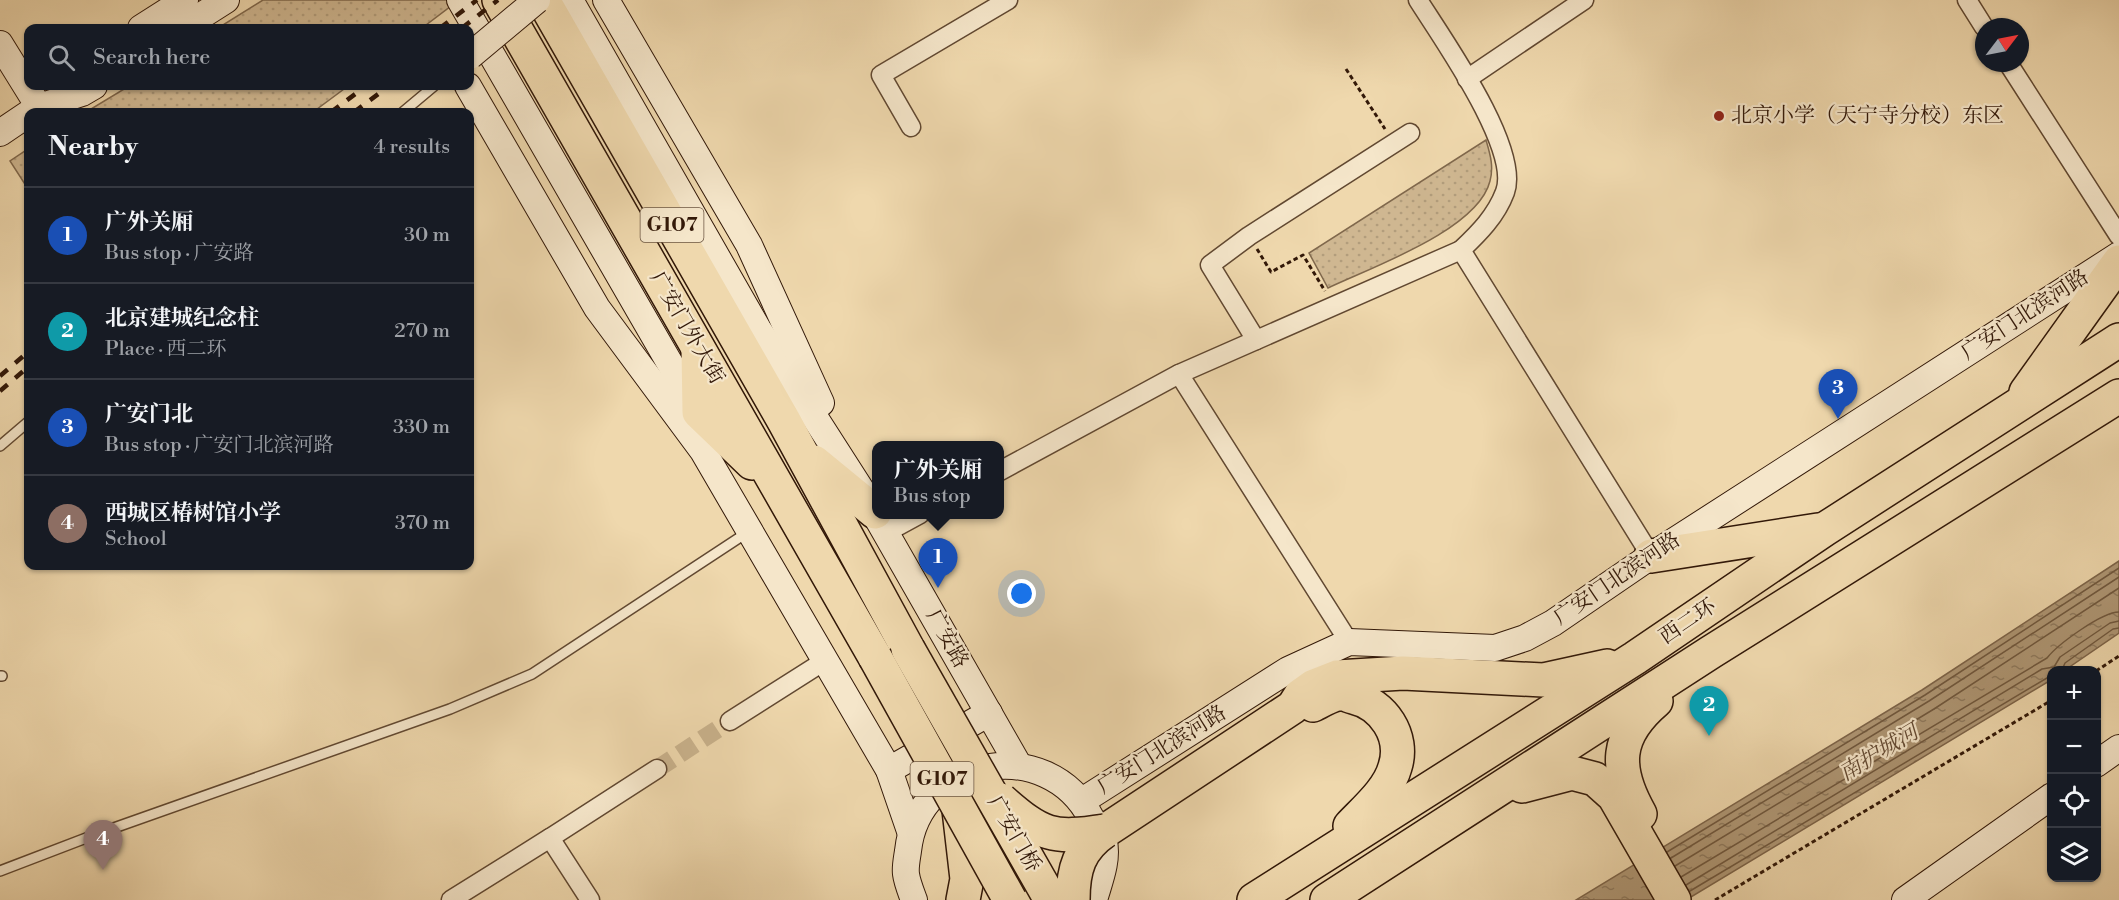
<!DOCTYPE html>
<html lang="en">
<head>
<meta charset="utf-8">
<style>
	:root { --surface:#171b24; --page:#20242c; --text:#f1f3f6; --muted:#9ea1a6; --line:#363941; --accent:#0b8043 }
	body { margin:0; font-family:"Libre Bodoni","Noto Serif SC",serif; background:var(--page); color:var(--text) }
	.controls { position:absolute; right:18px; bottom:18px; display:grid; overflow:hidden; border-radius:12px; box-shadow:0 2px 4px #0004 }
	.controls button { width:54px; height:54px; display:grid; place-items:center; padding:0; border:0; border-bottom:2px solid var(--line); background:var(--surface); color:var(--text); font:30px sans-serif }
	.compass { position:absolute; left:1975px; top:18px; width:54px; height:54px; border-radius:50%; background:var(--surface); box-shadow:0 2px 4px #0004; rotate:58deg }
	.you { position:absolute; left:1022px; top:594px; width:21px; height:21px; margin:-15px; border:4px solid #fff; border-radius:50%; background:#1a73e8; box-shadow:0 0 0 9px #1a73e833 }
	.badge { display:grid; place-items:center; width:39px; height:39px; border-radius:50%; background:var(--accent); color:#fff; font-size:20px; font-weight:700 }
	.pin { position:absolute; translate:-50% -50px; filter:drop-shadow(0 2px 3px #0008) }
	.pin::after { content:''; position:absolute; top:32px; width:21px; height:18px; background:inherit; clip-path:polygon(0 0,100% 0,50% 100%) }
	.popup { position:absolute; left:872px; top:441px; width:132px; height:78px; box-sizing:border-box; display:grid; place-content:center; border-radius:12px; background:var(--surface); filter:drop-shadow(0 2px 4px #0005); font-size:20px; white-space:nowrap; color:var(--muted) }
	.popup b { font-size:22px; color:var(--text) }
	.popup::after { content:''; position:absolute; left:50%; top:100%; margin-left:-12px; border:12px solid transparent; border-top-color:var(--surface) }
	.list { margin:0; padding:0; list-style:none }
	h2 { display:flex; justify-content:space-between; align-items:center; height:78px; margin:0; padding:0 24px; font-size:26px }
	h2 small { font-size:20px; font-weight:400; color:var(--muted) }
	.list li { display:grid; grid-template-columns:39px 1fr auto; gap:18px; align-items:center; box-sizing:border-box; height:96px; padding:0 24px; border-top:2px solid var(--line) }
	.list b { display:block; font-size:22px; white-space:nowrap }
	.list p { margin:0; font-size:20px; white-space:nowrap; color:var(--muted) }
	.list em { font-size:20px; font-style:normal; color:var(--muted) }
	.icon { flex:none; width:33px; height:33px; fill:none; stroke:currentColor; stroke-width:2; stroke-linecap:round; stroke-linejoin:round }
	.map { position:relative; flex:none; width:2119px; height:900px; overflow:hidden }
	.search { position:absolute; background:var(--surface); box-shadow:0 2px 4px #0004; left:24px; top:24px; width:450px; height:66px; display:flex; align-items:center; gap:15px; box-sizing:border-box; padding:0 21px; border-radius:12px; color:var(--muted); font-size:22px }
	.panel { position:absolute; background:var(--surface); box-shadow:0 2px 4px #0004; left:24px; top:108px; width:450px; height:462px; border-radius:12px }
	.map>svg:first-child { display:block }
	.park { fill:url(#park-dots); stroke:#80684c; stroke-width:1.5 }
	.water { fill:url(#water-ripples); stroke:#7d6449; stroke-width:1.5 }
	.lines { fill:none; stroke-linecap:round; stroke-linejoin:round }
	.shore { stroke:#70583e; stroke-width:1.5 }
	.street-tunnel { stroke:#c9b28c; stroke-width:18; stroke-dasharray:18 9; stroke-linecap:butt }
	.lane-casing { stroke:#614831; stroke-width:12 }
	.street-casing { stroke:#614831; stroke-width:21 }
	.secondary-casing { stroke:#321808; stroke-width:28 }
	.highway-casing { stroke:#321808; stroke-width:36 }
	.path { stroke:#321808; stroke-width:3; stroke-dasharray:4.5 3; stroke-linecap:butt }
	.lane { stroke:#f5e6ca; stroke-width:9 }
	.street { stroke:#f5e6ca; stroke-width:18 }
	.secondary { stroke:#f5e6ca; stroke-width:26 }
	.highway { stroke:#efd8ad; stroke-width:33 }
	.rail { stroke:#321808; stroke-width:4.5; stroke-dasharray:10 10; stroke-linecap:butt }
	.secondary-bridge-casing { stroke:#321808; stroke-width:28; stroke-linecap:butt }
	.highway-bridge-casing { stroke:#321808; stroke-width:36; stroke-linecap:butt }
	.secondary-bridge { stroke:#f5e6ca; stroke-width:26 }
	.highway-bridge { stroke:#efd8ad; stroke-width:33 }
	.poi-dot { fill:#8f2418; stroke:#f5e6ca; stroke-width:2 }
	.labels { text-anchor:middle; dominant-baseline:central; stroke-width:4.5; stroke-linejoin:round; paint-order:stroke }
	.shield { fill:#f5e6ca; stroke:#6c5642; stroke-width:1.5 }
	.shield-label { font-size:20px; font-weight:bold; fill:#321808 }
	.poi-label { font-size:21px; fill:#321808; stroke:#f5e6ca; text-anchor:start }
	.street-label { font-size:21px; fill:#321808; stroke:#f5e6ca }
	.water-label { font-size:22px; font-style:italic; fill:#644b34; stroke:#f5e6ca }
</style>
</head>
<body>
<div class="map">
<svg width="2119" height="900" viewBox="0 0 2119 900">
	<defs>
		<pattern id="park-dots" width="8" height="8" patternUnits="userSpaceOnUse" patternTransform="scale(1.5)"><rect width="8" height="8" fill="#cfb791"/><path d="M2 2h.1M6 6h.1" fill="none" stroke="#b29d7c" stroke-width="1.8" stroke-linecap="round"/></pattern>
		<pattern id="water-ripples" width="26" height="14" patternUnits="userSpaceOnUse" patternTransform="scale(1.5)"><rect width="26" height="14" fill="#af9775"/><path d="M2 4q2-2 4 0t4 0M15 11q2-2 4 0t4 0" fill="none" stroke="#8f7a5e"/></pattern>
	</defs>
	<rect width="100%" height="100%" fill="#efd8ad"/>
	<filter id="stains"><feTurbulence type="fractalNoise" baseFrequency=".00333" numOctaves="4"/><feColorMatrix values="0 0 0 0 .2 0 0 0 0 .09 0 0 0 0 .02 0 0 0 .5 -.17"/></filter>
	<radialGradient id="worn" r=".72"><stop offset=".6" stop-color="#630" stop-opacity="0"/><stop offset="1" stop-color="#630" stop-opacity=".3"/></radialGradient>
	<g class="park">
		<path d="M263,0H459L422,28H218Z"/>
		<path d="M129,86H348L313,112H86Z"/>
		<path d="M1486,140C1490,154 1494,166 1490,181C1478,230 1372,267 1328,288L1309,253Z"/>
		<path d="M28,149V189L10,161Z"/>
	</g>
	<path class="water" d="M2119,561V633L2065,670H2052L2051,680L1686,900H1576L1922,690Z"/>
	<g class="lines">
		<g class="shore">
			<path d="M2062,670L2065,663L2113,629L2119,628"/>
			<path d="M1667,852L1925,695L2119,568"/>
			<path d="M1671,858L1929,701L2119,577"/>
			<path d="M1675,866L1934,709L2119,588"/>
			<path d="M1681,877L2047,658C2058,644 2102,612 2119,612"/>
			<path d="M1686,885L2042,669L2054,667L2060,657L2110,623L2119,621"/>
			<path d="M1690,891L2052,675"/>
		</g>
		<path class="street-tunnel" d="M657,769L730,721"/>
		<g class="lane-casing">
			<g id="lane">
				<path d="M403,112L434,86"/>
				<path d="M0,446L28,422"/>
				<path d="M0,676H2"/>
				<path d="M0,871L94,835L450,709L532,674L748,532"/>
			</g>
		</g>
		<g class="street-casing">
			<g id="street">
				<path d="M1418,0C1442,38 1521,149 1505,192C1496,216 1479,233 1461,250L1651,556"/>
				<path d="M1967,0L1984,27"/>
				<path d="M2008,63L2119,236"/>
				<path d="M1467,79L1584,0"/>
				<path d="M911,127L881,75L1008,0"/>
				<path d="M1256,340L1210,265L1249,236L1410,133"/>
				<path d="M1179,374L1349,642"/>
				<path d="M1000,471L1179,374L1461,250"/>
				<path d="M887,532L920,514"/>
				<path d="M730,721L826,660"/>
				<path d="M550,838L657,769"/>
				<path d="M451,900L550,838L590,900"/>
			</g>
		</g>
		<g class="secondary-casing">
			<g id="secondary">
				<path d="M460,0L698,412"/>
				<path d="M570,0L758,329L860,488L1019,766"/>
				<path d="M606,0L749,245L821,403"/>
				<path d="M141,28L185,0"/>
				<path d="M182,28L226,0"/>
				<path d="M0,44L39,107"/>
				<path d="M468,86L597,308L703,451L889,770L910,831"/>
				<path d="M39,107L82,93L94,86"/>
				<path d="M0,133L28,114"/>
				<path d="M2096,764L2119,748"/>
				<path d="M889,770L989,713"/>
				<path d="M1082,801L1288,670L1349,642L1495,648L1525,638L1553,623L1651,556L2119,255"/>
				<path d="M914,900C911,892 907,882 906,874C905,867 907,858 908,851C918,756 1048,734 1091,818C1095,825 1102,834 1104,842C1108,861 1099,882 1094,900"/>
				<path d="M1905,900L2052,796"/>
			</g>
		</g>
		<g class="highway-casing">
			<g id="highway">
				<path d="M499,0L875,657"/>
				<path d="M543,0L784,421L908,649"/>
				<path d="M698,349L699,412L752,463"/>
				<path d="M2026,392L2119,262"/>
				<path d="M814,462L875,512"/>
				<path d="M1651,556L1818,530"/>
				<path d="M1313,705C1321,701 1331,695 1339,694C1343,693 1349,696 1353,697C1383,704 1405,736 1395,767C1389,790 1365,810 1350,826"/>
				<path d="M1522,786L1572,773L1595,779L1614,796L1674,900"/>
				<path d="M959,810L967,879L963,900"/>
				<path d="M1640,814C1614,768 1615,736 1656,701"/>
				<path d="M1105,831L1293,707L1300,696L1314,686L1337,677L1403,673L1543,680L1607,666"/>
				<path d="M1254,900L1635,658L1825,529L2119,340"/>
				<path d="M1327,900L1711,652L2119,396"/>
			</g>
		</g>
		<g class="path">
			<path d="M1346,69L1385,129"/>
			<path d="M1257,249L1271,272L1303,255L1325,291"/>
			<path d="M2096,671L2119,656"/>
			<path d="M1715,900L2052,700"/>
		</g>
		<use href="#lane" class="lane"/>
		<use href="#street" class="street"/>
		<use href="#secondary" class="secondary"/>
		<use href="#highway" class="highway"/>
		<g class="rail">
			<path d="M440,28L477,0"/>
			<path d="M462,28L498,0"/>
			<path d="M331,112L366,86"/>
			<path d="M354,112L389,86"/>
			<path d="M0,376L28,352"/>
			<path d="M0,391L28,367"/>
		</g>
		<g class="secondary-bridge-casing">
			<path id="secondary-bridge" d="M470,56L537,0"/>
		</g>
		<g class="highway-bridge-casing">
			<g id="highway-bridge">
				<path d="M908,649L1051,900"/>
				<path d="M875,657L1010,900"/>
				<path d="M1001,800C1042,836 1052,839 1105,831"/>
				<path d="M1073,900C1073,869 1079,849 1105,831"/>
			</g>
		</g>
		<use href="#secondary-bridge" class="secondary-bridge"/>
		<use href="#highway-bridge" class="highway-bridge"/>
	</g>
	<circle class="poi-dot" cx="1719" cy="116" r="6"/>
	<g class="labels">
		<g class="shield">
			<rect x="640.5" y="208" width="63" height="34" rx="4.5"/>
			<rect x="910.5" y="762" width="63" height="34" rx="4.5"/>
		</g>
		<g class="shield-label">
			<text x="672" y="225">G107</text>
			<text x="942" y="779">G107</text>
		</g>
		<g class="poi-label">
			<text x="1731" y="116">北京小学（天宁寺分校）东区</text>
		</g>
		<g class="street-label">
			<text transform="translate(2025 315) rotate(-33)">广安门北滨河路</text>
			<text transform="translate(687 328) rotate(60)">广安门外大街</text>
			<text transform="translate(1617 579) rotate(-34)">广安门北滨河路</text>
			<text transform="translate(1688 622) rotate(-34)">西二环</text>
			<text transform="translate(947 639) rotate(61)">广安路</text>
			<text transform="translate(1162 750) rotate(-32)">广安门北滨河路</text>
			<text transform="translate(1014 834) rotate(60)">广安门桥</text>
		</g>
		<g class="water-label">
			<text transform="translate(1879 753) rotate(-31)">南护城河</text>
		</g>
	</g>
	<rect width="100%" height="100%" filter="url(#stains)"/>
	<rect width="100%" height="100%" fill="url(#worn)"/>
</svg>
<div class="controls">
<button>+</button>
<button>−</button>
<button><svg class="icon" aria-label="locate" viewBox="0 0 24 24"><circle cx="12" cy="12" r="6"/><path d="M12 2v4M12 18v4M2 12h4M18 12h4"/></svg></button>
<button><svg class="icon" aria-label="layers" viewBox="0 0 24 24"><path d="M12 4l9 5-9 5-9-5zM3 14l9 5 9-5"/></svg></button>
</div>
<svg class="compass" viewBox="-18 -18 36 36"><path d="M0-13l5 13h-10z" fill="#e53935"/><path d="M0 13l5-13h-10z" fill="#9ea1a6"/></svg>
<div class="you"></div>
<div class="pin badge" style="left:938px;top:588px;background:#1a4fb4">1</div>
<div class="popup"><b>广外关厢</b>Bus stop</div>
<div class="pin badge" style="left:1709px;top:736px;background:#0f9aa8">2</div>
<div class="pin badge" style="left:1838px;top:419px;background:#1a4fb4">3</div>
<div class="pin badge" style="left:103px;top:870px;background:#8d6e63">4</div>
<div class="search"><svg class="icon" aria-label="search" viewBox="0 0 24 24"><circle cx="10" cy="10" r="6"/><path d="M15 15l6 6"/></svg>Search here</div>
<section class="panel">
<h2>Nearby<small>4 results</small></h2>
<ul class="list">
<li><span class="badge" style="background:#1a4fb4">1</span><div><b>广外关厢</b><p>Bus stop · 广安路</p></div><em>30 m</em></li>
<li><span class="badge" style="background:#0f9aa8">2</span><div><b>北京建城纪念柱</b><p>Place · 西二环</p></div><em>270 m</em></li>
<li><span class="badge" style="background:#1a4fb4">3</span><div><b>广安门北</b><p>Bus stop · 广安门北滨河路</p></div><em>330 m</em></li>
<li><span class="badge" style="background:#8d6e63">4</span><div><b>西城区椿树馆小学</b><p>School</p></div><em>370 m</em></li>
</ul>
</section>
</div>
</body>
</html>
